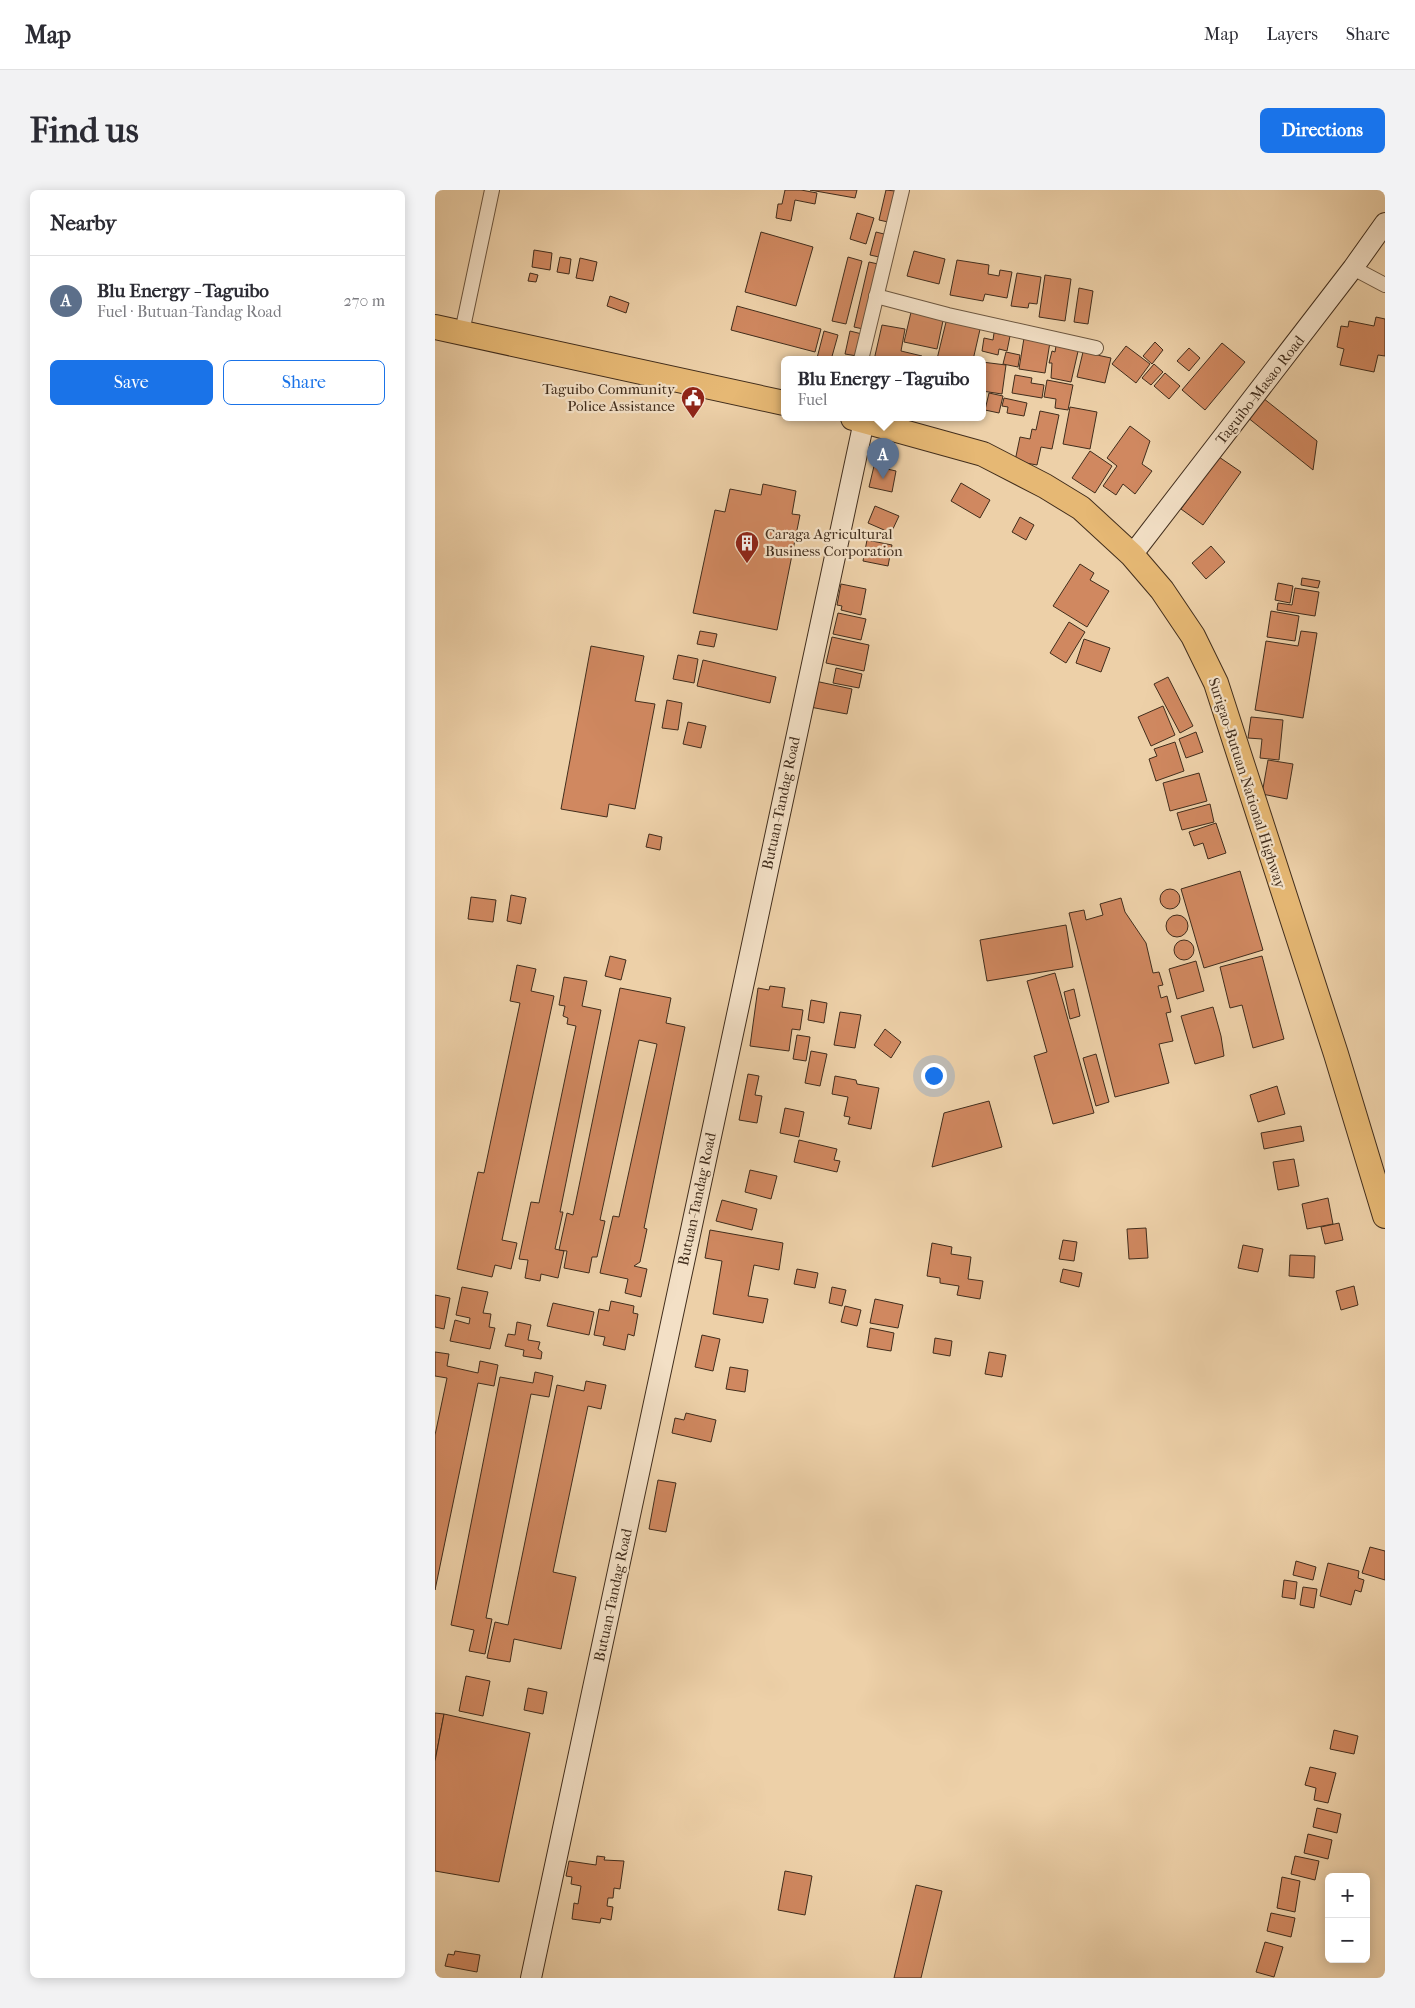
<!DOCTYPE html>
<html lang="en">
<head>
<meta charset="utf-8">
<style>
	:root { --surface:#fff; --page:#f2f2f3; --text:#2b2b33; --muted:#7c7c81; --line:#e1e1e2; --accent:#1a73e8 }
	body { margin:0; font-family:"IM FELL French Canon",serif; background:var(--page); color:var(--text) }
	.controls { position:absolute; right:15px; bottom:15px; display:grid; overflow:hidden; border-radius:8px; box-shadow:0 2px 12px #0003 }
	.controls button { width:45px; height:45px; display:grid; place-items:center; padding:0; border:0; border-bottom:1px solid var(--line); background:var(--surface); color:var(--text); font:25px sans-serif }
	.you { position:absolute; left:498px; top:885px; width:18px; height:18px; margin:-12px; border:4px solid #fff; border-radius:50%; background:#1a73e8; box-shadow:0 0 0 8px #1a73e833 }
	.badge { display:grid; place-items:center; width:32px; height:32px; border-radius:50%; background:var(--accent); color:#fff; font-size:16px; font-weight:700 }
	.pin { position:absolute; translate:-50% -41px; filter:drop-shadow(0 1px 2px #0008) }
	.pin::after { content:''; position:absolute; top:26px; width:18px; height:15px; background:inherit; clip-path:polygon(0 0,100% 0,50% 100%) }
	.popup { position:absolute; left:346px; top:166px; width:205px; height:65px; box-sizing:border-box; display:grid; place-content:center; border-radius:8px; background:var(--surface); filter:drop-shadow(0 1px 4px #0005); font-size:16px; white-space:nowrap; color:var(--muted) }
	.popup b { font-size:19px; color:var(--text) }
	.popup::after { content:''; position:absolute; left:50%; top:100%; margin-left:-10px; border:10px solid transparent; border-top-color:var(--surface) }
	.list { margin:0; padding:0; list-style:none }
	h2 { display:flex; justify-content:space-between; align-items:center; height:65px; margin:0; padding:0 20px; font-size:21px }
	h2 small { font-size:16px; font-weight:400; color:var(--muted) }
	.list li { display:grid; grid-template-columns:32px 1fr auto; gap:15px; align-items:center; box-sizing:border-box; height:90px; padding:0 20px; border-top:1px solid var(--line) }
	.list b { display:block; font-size:19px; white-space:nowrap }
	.list p { margin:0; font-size:16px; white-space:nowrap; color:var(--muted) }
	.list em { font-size:16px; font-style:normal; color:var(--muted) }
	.actions { display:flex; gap:10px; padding:15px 20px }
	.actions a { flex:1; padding:11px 0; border:1px solid var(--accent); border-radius:8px; text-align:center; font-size:18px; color:var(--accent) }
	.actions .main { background:var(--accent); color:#fff }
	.map { position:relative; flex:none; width:950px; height:1788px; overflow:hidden; border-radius:8px }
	header { display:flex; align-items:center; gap:30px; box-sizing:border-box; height:70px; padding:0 25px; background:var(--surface); border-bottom:1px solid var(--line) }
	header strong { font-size:24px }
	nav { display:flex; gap:28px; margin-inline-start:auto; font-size:18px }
	.intro { display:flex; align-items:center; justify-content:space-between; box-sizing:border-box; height:120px; padding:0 30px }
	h1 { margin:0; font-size:35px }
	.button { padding:12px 22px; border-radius:8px; background:var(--accent); color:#fff; font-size:18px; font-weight:700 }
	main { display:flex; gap:30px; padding:0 30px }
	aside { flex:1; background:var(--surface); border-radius:8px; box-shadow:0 2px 12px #0003 }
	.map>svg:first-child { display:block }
	.building { fill:#d08860; stroke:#412d1c }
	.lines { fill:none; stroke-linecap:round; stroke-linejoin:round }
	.minor-casing { stroke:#6c563f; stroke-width:16 }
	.secondary-casing { stroke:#412d1c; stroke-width:22 }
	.trunk-casing { stroke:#412d1c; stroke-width:26 }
	.minor { stroke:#f3e0c6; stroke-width:14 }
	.secondary { stroke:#f3e0c6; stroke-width:20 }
	.trunk { stroke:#e6b874; stroke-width:24 }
	.labels { text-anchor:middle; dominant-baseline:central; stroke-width:4.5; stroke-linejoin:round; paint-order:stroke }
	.poi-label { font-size:15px; fill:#412d1c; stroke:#f3e0c6; text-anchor:end }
	.street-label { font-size:15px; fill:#412d1c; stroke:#f3e0c6 }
</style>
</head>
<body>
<header>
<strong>Map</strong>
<nav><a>Map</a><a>Layers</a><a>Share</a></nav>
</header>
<div class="intro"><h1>Find us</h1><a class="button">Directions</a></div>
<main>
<aside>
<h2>Nearby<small></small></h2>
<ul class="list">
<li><span class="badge" style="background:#5c6f8a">A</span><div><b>Blu Energy - Taguibo</b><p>Fuel · Butuan-Tandag Road</p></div><em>270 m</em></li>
</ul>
<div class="actions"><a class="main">Save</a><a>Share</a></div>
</aside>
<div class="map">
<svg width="950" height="1788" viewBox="0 0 950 1788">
	<rect width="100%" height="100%" fill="#edd0a8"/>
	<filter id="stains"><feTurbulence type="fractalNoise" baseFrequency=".004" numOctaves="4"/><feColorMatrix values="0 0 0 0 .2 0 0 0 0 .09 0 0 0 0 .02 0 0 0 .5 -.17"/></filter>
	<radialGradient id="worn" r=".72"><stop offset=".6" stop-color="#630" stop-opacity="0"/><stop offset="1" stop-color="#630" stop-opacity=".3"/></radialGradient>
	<g class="building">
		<path d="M350,0H366L382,3L380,14L360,10L356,31L341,28L343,14H347Z"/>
		<path d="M375,0H422L420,8Z"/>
		<path d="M451,0L460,1L453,32L444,30Z"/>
		<path d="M422,23L439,28L431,54L415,49Z"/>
		<path d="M326,42L378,57L361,116L310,102Z"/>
		<path d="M441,42L449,44L444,67L435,65Z"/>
		<path d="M99,60L117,63L115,80L97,77Z"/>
		<path d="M479,61L510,69L504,94L472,86Z"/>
		<path d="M125,67L136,69L134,84L122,82Z"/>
		<path d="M413,67L427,71L411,134L397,131Z"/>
		<path d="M145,68L162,72L158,91L141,88Z"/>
		<path d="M522,70L554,75L553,84L564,86L565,80L577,82L572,108L550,104L548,111L515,105Z"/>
		<path d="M434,72L443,74L428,139L419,137Z"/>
		<path d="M95,83L103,85L101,92L93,91Z"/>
		<path d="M582,83L606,87L602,114L594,113L593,118L576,116Z"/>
		<path d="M610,85L636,89L630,131L604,127Z"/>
		<path d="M644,98L658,101L653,134L639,132Z"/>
		<path d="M175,106L194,113L191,123L172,116Z"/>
		<path d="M302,116L386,139L380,162L296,140Z"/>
		<path d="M477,118L509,126L502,159L469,152Z"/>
		<path d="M941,127L950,129V166L943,165L939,182L905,175L909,159L902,157L906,136L913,137L914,131L939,136Z"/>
		<path d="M512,128L546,135L538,170L502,169Z"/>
		<path d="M447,135L470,139L466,161L487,166L486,170H439Z"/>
		<path d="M389,141L403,145L396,170L382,168Z"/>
		<path d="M415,141L427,144L422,166L410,164Z"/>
		<path d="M559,143L575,146L572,161L564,159L563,165L547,161L549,148L558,150Z"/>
		<path d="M589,148L615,152L610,183L584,179Z"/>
		<path d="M720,152L728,160L717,174L708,166Z"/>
		<path d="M787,153L810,172L770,220L747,200Z"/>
		<path d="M621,156L644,157L636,192L616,188L617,173H614L617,161L620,162Z"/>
		<path d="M691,156L715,174L701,193L677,174Z"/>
		<path d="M754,158L765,168L754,181L742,171Z"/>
		<path d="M571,162L585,165L583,177L568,174Z"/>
		<path d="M648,162L676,168L670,193L642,187Z"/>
		<path d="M547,172L571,175L567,204L547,201Z"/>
		<path d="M719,174L728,182L716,195L707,188Z"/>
		<path d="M730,183L745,196L734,209L719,196Z"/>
		<path d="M580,185L597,188L596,193L609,195L607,208L577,203Z"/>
		<path d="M612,190L638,195L633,220L620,218L621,209L609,207Z"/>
		<path d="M554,203L568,206L564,223L550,220Z"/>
		<path d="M569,208L592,213L589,226L572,223L573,217L567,216Z"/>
		<path d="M828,208L882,251L878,280L812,227Z"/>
		<path d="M635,217L662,222L655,259L628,254Z"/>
		<path d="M605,221L624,225L617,259L606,257L602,275L580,271L585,247L595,249L597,239L601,240Z"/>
		<path d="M695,236L715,251L707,274L717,281L700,304L688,294L681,305L668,296L682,276L672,268Z"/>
		<path d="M655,261L677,276L660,303L637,288Z"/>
		<path d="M784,267L806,282L768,335L746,319Z"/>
		<path d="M439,276L461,281L457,302L434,297Z"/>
		<path d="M526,293L555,310L545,328L516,311Z"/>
		<path d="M328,294L361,301L357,324L365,325L342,440L258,423L280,320L290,322L295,299L326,305Z"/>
		<path d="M440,316L464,326L456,343L433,333Z"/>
		<path d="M585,327L599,335L591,350L577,342Z"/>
		<path d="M432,350L457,355L453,376L428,371Z"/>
		<path d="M776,356L790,372L771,389L757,373Z"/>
		<path d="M645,374L659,383L655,390L674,401L652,437L618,416Z"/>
		<path d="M867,388L885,391L883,398L866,395Z"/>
		<path d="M843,393L858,396L855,413L840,410Z"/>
		<path d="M406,394L431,399L426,425L406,420L407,416L402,415Z"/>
		<path d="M860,398L884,402L880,426L842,420L843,413L857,415Z"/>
		<path d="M836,421L864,426L860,451L832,447Z"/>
		<path d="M403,423L431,429L426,450L398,444Z"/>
		<path d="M634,432L650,442L631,473L615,463Z"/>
		<path d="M265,441L282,444L279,457L262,454Z"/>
		<path d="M866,441L882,443L868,528L820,520L831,451L863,456Z"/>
		<path d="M397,447L434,455L429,481L391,473Z"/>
		<path d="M649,449L675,458L666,482L641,473Z"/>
		<path d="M156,456L209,466L200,511L220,514L200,619L174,614L172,627L126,619Z"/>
		<path d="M243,465L263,469L259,493L238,489Z"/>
		<path d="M268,470L341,487L335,513L262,496Z"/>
		<path d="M401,478L427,484L424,498L398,493Z"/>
		<path d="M733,487L758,536L745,543L719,494Z"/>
		<path d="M380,491L417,499L412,524L375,517Z"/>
		<path d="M232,510L247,513L243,540L227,538Z"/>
		<path d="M728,516L740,545L716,556L703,527Z"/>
		<path d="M816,527L848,530L844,570L825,568L827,549L813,548Z"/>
		<path d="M253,532L271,536L266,558L248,554Z"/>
		<path d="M761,542L768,562L751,568L744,549Z"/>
		<path d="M740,552L749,581L721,591L714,569L722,566L719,559Z"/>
		<path d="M833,570L858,574L852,609L827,604Z"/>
		<path d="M764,583L772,611L735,621L728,593Z"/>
		<path d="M775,614L779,632L747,640L742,623Z"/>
		<path d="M781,633L791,663L773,669L768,653L759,656L754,642Z"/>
		<path d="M214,644L227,647L225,660L211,657Z"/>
		<path d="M805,681L828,760L769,778L746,699Z"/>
		<circle cx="735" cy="709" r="10"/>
		<path d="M76,705L91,708L86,734L72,731Z"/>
		<path d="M36,707L61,710L58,732L33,729Z"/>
		<path d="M686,708L690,722L711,753L718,783L724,782L728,795L723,796L726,808L732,806L736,822L731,823L738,851L724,854L734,893L680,907L634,723L649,720L651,730L668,725L665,714Z"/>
		<circle cx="742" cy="736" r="11"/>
		<path d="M631,735L638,777L552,791L545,750Z"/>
		<circle cx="749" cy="760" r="10"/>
		<path d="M175,766L191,770L186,790L170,786Z"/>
		<path d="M827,766L849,849L818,858L807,815L795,818L785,777Z"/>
		<path d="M761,771L769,801L742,809L734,779Z"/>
		<path d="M82,775L101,779L96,801L119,806L67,1050L82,1053L76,1079L60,1075L57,1087L22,1079L43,982L49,983L85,813L75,811Z"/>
		<path d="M620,783L659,923L618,934L599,866L612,862L592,791Z"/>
		<path d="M129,787L152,791L147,816L166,820L125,1022H128L120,1059L129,1061L123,1088L106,1084L105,1091L90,1088L93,1070L84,1069L96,1012L104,1013L141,836L132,834L133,828L128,826L130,816L124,815Z"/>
		<path d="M335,796L350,798L347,817L368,820L365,840L357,839L354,861L315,856L323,798L334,800Z"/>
		<path d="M185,798L236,808L231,833L250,837L209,1038L212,1039L205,1072L199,1076L212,1079L206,1107L190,1103L193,1089L165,1083L178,1026L184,1027L222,854L204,850L165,1030L170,1031L162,1067H157L154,1083L129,1078L132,1061L124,1060L132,1023L138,1025Z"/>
		<path d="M639,799L645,826L635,829L629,802Z"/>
		<path d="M376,810L392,813L389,833L373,830Z"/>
		<path d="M778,817L786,846L789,866L760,874L746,826Z"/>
		<path d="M405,822L426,825L420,858L399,855Z"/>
		<path d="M450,839L466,852L456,868L439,855Z"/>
		<path d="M362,845L375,847L371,871L358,869Z"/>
		<path d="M376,861L392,864L385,896L370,893Z"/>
		<path d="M661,864L674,912L661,916L648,868Z"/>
		<path d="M313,884L324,886L320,905L327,906L322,933L304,930Z"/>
		<path d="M400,886L421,890L422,894L444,898L436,939L413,934L415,927L409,926L413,907L397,904Z"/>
		<path d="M842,896L850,924L823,932L815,905Z"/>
		<path d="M554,911L567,957L497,977L509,923Z"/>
		<path d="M350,918L369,922L364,947L345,943Z"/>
		<path d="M866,936L869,951L829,959L826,943Z"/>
		<path d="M364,950L402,959L399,970L405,971L402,982L359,972Z"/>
		<path d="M859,969L864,996L843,1000L838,972Z"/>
		<path d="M315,980L342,986L336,1009L310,1002Z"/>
		<path d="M893,1008L898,1034L872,1039L867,1014Z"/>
		<path d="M287,1010L322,1019L317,1040L281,1031Z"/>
		<path d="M904,1033L908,1050L890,1054L886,1037Z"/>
		<path d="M711,1038L713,1068L694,1069L692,1039Z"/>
		<path d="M275,1040L348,1053L344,1080L319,1075L313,1106L333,1109L328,1133L278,1124L287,1071L270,1068Z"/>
		<path d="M628,1050L642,1052L639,1071L624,1069Z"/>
		<path d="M497,1053L517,1057L516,1064L536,1067L533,1089L548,1091L545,1109L522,1105L524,1096L505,1093V1088L492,1086Z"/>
		<path d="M808,1055L828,1059L823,1082L803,1078Z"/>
		<path d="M855,1065L880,1066L879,1088L854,1086Z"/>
		<path d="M362,1079L383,1083L380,1098L359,1094Z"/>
		<path d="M628,1079L647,1083L644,1097L625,1092Z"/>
		<path d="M919,1096L923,1115L906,1120L901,1101Z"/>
		<path d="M27,1097L53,1102L48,1123L56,1124L54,1137L60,1138L55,1159L15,1151L20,1130L34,1134L35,1128L21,1125Z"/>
		<path d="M397,1097L411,1100L407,1116L394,1113Z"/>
		<path d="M0,1105L15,1108L9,1139L0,1137Z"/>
		<path d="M440,1109L468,1115L463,1138L435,1133Z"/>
		<path d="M176,1111L199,1116L198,1123L203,1124L199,1146L193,1144L190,1160L168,1155L170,1147L159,1145L164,1119L174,1121Z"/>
		<path d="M118,1113L159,1122L154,1145L112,1136Z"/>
		<path d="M410,1116L426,1120L422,1136L406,1132Z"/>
		<path d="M82,1132L96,1135L93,1150L105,1152L103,1159L107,1162L106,1169L88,1166L89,1160L70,1156L73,1144L80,1145Z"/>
		<path d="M435,1138L459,1143L456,1161L432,1157Z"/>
		<path d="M267,1145L285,1149L278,1181L260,1177Z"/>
		<path d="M500,1148L517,1151L515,1166L498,1163Z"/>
		<path d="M0,1162L14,1164L12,1176L43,1183L45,1171L63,1175L59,1196L43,1193L0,1400V1245L12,1188L0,1186Z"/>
		<path d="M554,1162L571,1165L567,1187L550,1184Z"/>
		<path d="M295,1177L313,1180L310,1202L291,1199Z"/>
		<path d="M100,1182L118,1186L114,1207L96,1204L51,1428L57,1429L50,1464L34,1461L39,1440L16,1435L65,1187L98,1193Z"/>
		<path d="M151,1191L171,1195L166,1219L153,1216L118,1382L141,1387L126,1459L79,1449L75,1472L52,1468L60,1432L73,1435L122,1195L149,1201Z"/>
		<path d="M251,1223L281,1230L276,1252L237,1243L240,1228L249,1230Z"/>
		<path d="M223,1290L241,1293L231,1342L214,1339Z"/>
		<path d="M935,1357L950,1361V1390L927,1383Z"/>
		<path d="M861,1371L881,1377L878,1390L858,1385Z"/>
		<path d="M893,1373L924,1381L923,1388L929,1390L926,1402L920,1400L916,1415L885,1406Z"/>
		<path d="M849,1390L862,1392L860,1409L847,1407Z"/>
		<path d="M868,1397L882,1399L879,1418L865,1415Z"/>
		<path d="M31,1486L55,1491L48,1526L24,1521Z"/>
		<path d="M93,1498L112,1502L108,1524L89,1520Z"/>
		<path d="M0,1523L9,1524L0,1571Z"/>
		<path d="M9,1524L95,1543L64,1692L0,1681V1571Z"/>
		<path d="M899,1540L923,1546L919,1564L895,1559Z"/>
		<path d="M875,1577L901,1583L893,1613L879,1610L881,1598L870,1595Z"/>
		<path d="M882,1618L906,1624L902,1643L878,1637Z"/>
		<path d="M873,1644L897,1650L893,1669L869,1663Z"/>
		<path d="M162,1666L170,1667L169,1670L189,1671L185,1699L179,1698L178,1708H173L172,1716L178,1717L176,1730L166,1728L165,1733L137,1729L139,1713L143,1714L146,1696L136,1694L137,1687L131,1686L134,1671L161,1675Z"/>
		<path d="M860,1666L884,1671L880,1690L856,1684Z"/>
		<path d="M350,1681L377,1686L370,1725L343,1720Z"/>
		<path d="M847,1687L865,1691L860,1722L842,1718Z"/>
		<path d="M481,1695L507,1701L486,1788H459Z"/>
		<path d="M836,1723L860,1728L856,1747L832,1741Z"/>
		<path d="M830,1752L848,1757L839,1787L821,1782Z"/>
		<path d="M20,1761L45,1765L42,1782L10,1776L13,1764L19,1765Z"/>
	</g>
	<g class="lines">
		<g class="minor-casing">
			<g id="minor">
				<path d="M918,78L950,95"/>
				<path d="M441,106L513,125L661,158"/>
				<path d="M27,142L57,0"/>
				<path d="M426,170L467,0"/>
			</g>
		</g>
		<g class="secondary-casing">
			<g id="secondary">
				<path d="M697,365L918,78L950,33"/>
				<path d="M96,1788L429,231"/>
			</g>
		</g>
		<g class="trunk-casing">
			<g id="trunk">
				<path d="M0,137L349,213"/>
				<path d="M418,228L548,264L610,296L646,318L697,365L727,400L758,446L781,493L901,864L950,1026"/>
			</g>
		</g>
		<use href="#minor" class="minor"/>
		<use href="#secondary" class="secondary"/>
		<use href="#trunk" class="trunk"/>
	</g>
	<defs>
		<g id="civic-pin" transform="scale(1.25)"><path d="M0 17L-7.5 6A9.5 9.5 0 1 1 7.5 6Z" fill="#8f2418" stroke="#f3e0c6"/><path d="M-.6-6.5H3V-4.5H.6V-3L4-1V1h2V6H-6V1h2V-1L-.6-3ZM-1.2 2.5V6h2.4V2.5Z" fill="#fff"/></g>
		<g id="building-pin" transform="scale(1.25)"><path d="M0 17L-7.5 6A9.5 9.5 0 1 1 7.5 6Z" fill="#8f2418" stroke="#f3e0c6"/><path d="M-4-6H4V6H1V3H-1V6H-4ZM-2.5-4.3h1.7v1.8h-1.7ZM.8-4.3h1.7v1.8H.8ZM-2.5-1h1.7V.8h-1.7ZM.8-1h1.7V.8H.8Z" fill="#fff"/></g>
	</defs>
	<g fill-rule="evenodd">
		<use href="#civic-pin" x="258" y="208"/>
		<use href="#building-pin" x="312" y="353"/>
	</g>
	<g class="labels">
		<g class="poi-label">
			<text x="240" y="199">Taguibo Community<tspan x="240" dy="17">Police Assistance</tspan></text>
			<text x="330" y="344" text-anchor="start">Caraga Agricultural<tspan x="330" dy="17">Business Corporation</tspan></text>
		</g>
		<g class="street-label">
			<text transform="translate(825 200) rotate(-52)">Taguibo-Masao Road</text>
			<text transform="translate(812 593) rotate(72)">Surigao-Butuan National Highway</text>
			<text transform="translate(346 613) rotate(-78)">Butuan-Tandag Road</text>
			<text transform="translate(262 1009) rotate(-78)">Butuan-Tandag Road</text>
			<text transform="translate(178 1405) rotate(-78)">Butuan-Tandag Road</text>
		</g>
	</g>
	<rect width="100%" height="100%" filter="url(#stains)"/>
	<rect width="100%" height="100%" fill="url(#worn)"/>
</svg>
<div class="controls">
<button>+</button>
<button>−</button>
</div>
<div class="you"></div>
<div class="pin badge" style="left:448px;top:289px;background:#5c6f8a">A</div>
<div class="popup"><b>Blu Energy - Taguibo</b>Fuel</div>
</div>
</main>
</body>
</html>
